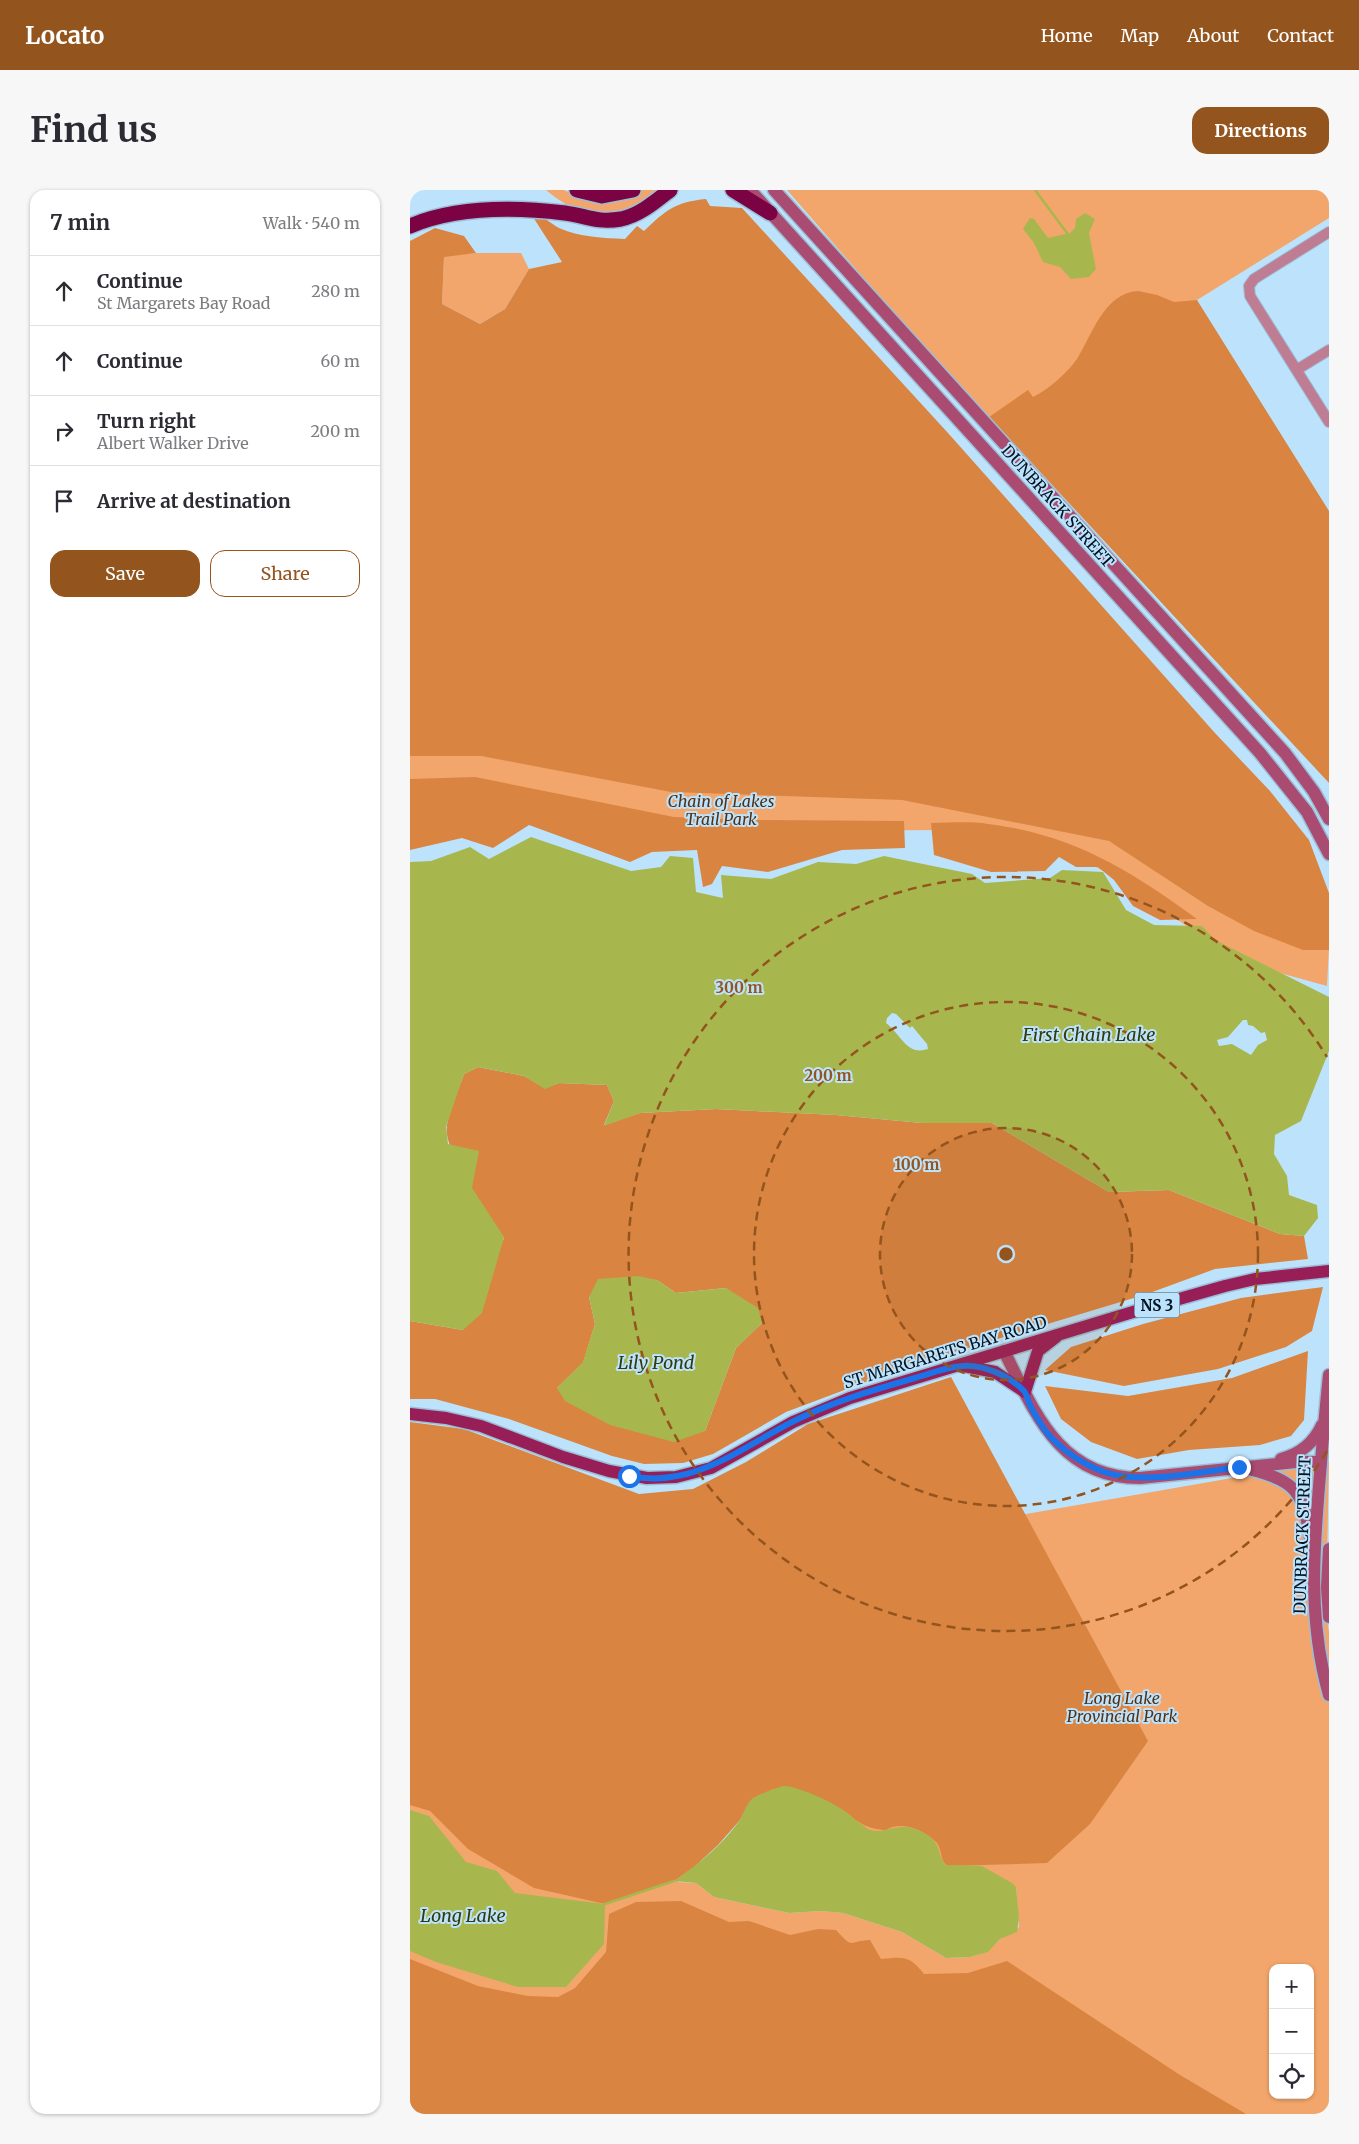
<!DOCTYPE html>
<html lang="en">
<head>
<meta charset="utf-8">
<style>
	:root { --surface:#fff; --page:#f7f7f7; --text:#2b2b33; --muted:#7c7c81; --line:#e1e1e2; --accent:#94541d }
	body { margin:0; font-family:Merriweather,serif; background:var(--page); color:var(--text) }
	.controls { position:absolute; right:15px; bottom:15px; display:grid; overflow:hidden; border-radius:10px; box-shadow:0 1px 4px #0004 }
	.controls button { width:45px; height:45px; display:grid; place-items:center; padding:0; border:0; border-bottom:1px solid var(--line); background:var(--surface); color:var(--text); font:25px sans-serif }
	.stop { position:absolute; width:15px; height:15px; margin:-11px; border:4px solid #1a73e8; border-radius:50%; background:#fff }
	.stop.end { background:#1a73e8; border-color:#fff; box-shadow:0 1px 5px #0008 }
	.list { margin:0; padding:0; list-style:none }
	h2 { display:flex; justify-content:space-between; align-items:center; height:65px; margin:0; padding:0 20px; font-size:21px }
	h2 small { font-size:16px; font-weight:400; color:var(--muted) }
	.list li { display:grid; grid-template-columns:32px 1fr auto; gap:15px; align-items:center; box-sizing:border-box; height:70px; padding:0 20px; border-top:1px solid var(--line) }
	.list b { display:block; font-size:19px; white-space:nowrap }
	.list p { margin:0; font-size:16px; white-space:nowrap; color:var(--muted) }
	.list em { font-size:16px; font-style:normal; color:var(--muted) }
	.actions { display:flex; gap:10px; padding:15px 20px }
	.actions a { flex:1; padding:11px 0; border:1px solid var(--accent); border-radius:15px; text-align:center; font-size:18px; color:var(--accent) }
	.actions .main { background:var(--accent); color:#fff }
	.icon { flex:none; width:28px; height:28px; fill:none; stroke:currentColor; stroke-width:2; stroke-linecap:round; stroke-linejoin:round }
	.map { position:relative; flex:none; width:919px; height:1924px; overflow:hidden; border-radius:15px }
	header { display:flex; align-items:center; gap:30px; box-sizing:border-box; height:70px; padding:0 25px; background:var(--accent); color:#fff }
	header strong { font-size:24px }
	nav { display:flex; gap:28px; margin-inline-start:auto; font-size:18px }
	.intro { display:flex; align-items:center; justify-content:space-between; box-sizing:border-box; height:120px; padding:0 30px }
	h1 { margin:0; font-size:35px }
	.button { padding:12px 22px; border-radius:15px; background:var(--accent); color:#fff; font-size:18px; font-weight:700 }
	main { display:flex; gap:30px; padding:0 30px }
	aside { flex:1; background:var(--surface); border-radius:15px; box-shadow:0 1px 4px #0004 }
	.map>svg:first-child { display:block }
	.green { fill:#f3a66b; fill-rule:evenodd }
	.forest { fill:#d98541; fill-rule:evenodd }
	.water { fill:#a7b74e; fill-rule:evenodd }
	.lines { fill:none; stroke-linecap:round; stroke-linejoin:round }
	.stream { stroke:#a7b74e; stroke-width:2.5 }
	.street-casing { stroke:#9bbed5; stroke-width:12 }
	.secondary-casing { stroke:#9bbed5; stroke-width:15 }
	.primary-casing { stroke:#9bbed5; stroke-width:15 }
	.highway-casing { stroke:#9bbed5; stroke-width:18 }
	.street { stroke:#bf7d94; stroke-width:10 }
	.secondary { stroke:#aa4b71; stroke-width:12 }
	.primary { stroke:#981e58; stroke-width:12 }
	.highway { stroke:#7b0243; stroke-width:15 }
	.route { stroke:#1a73e8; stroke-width:6 }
	.ring { fill:none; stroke:#94541d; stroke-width:2.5; stroke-dasharray:9 6 }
	.labels { text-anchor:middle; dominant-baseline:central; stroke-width:4; stroke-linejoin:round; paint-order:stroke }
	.shield { fill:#bde3fc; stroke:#395263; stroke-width:1 }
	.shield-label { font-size:15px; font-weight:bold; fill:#001422 }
	.street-label { font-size:16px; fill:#001422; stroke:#bde3fc }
	.park-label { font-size:16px; font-style:italic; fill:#533014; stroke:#bde3fc }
	.water-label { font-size:18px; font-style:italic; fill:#32390c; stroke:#bde3fc }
	.centre { fill:#94541d; stroke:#bde3fc; stroke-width:2.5 }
	.ring-label { font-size:15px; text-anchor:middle; font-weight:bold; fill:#94541d; stroke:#bde3fc; stroke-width:4; stroke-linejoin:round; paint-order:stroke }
</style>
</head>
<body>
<header>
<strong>Locato</strong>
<nav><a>Home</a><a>Map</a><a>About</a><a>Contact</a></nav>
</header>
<div class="intro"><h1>Find us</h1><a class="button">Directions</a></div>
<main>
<aside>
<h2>7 min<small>Walk · 540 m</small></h2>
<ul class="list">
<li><svg class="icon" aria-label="ahead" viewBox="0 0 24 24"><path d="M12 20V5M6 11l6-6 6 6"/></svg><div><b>Continue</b><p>St Margarets Bay Road</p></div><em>280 m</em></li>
<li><svg class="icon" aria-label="ahead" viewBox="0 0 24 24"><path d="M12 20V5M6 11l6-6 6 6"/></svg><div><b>Continue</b></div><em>60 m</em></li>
<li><svg class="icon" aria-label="right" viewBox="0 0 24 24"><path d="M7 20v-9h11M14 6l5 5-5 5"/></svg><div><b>Turn right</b><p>Albert Walker Drive</p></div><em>200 m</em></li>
<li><svg class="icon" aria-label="arrive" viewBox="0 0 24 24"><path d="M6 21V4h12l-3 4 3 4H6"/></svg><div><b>Arrive at destination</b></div></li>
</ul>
<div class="actions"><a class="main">Save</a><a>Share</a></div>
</aside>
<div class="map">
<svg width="919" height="1924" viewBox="0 0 919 1924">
	<rect width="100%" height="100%" fill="#bde3fc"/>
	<g class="green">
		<path d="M136,0H154L181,12L203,11L231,0H249C241,5 234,12 226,16C195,34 160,21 136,0Z"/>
		<path d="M377,0H919V28L787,110L594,244L478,116Z"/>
		<path d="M66,63H111L119,79L95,119L70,134L32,114L34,66Z"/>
		<path d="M0,560L621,613L919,758L917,796L859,780L784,741L707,688L676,672L544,640L351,641L0,599Z"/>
		<path d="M919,1271L916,1421L919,1442V1924H0V1526L593,1328ZM338,1615L538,1676L578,1680L606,1697L609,1737L590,1749L577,1762L560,1767L536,1768L492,1742L433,1723L411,1721L379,1723L304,1707L286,1693L268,1692C293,1668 321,1646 338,1615ZM863,1778H900V1905H863Z"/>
	</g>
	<g class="forest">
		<path d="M296,9L300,16L332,18L538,243L805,543L860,601L899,650L919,703V760H893L844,741L798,716L699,651L492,610L261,602L71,566H0V51L25,38L54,46L66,63L34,67L32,114L70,134L95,119L119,79L152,72L121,24C135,26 138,32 149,38C169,47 194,48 215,49L227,36L234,41C256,20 265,12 296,9Z"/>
		<path d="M728,101L747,105L764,112L787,110L919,321V593L579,227L618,200L623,207C639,199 657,183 667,169C682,145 694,103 728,101Z"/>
		<path d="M65,587L264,627L343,630L494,631L495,658L432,660L358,682L312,676L302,694L293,697L287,660L242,662L220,672L119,635L83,658L52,648L0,660V589Z"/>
		<path d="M521,633C540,633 560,631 578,634C662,644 720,680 787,729L750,730L723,716L704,690L688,677H666L649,667L635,681L581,682L524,665Z"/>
		<path d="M68,877L114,886L135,898L149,893L197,895L204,911L194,935L230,923L306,919L426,925L512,933H582L699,1002L759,1000L870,1044L894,1046L898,1069L805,1079L737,1104L501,1175L376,1222L303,1264L273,1273L234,1274L202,1266L99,1229L25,1209H0V1131L53,1140L94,1048C79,1025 32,961 37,935C40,918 48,901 54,884ZM247,1090L266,1103L316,1098L352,1133L326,1158L295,1241L147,1198L173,1173L185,1134L179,1107Z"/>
		<path d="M913,1097L902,1141L876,1157L808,1179L714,1196L635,1180L661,1157L733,1134L831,1108Z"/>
		<path d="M898,1161L894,1230L881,1246L850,1255L779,1260L727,1269L681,1252L651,1229L635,1196L718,1206L822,1188Z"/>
		<path d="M541,1187L738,1551L680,1634L637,1673L538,1676C529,1670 533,1660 526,1652C515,1640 490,1630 476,1640C448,1640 438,1619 413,1611C397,1605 379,1603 363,1599L338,1615L330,1630L308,1655L284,1677L264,1691L195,1714L124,1698L58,1659L20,1621L0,1615V1232L54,1239L229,1304L283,1299L336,1272L398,1234Z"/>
		<path d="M271,1711L319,1732L339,1731L380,1745L408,1739L426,1740C444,1760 438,1751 460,1750L471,1769C494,1767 499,1765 514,1784L558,1783L597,1771L770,1885L836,1924H0V1769L68,1796L118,1806L148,1807L165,1798L196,1762L199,1724L226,1712Z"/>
	</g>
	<g class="water">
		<path d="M675,23L685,29L679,43L686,79L679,87L661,89L650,77L633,72L624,53L613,39L620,28L624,29L638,48L660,43L665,38L666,29Z"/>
		<path d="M121,647L221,681L251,677L260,666L283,668L286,702L313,708L311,685L361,689L408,672L446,674L474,666L562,684L575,693L640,688L652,680L693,682L716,720L744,735L792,736L805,750L919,807V861L891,931L865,945L864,964L877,986L879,1005L907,1015L908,1028L894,1046L870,1044L759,1000L699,1002L582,933H512L426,925L306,919L230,923L194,936L204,911L197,895L149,893L135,899L114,886L68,877L54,884L36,937L38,954L69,961L62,998L94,1047L72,1123L53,1140L0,1131V672L21,671L60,657L79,669ZM482,823L486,824L500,838L502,836L517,854L518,859C496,866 492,845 476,833L477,828ZM833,830H837L838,835L843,836L851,843L855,842L857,850L848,855L841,865L822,854L809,856L807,850L818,847Z"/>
		<path d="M228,1086L247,1090L266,1103L316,1098L348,1118L352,1133L326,1158L295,1241L264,1252L200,1235L155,1211L147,1198L173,1172L185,1134L179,1107L188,1089Z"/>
		<path d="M374,1596C391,1597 427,1614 440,1625C445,1630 452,1635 458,1639C474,1647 489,1627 516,1644C533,1655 526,1664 536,1675L572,1676L602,1693L606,1697L609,1728L607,1742L590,1749L578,1762L560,1767L536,1768L492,1742L433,1723L411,1721L379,1723L304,1707L286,1693L264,1691C288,1675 313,1654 330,1630C334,1623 336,1614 342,1609C347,1605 368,1597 374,1596Z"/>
		<path d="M0,1620L19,1626L56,1672L87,1681L105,1703L195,1714L194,1754L156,1797H108L26,1772L0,1761Z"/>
	</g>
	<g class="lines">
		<g class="stream">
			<path d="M625,0L657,43"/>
			<path d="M195,1714L264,1691"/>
		</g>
		<g class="street-casing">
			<g id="street">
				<path d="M919,42L844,89L839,96L840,106L919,232"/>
				<path d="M888,179L919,160"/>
			</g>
		</g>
		<g class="secondary-casing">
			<g id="secondary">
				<path d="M340,0L850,563L897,622L919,664"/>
				<path d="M364,0L875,563L904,602L919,629"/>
				<path d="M594,1161C624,1221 649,1288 730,1288L886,1272H911"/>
				<path d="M919,1185C916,1215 913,1244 911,1273C904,1352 897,1428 919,1505"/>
				<path d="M871,1269C890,1264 904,1253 912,1235"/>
				<path d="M842,1280C883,1290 895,1302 899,1345"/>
				<path d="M919,1359L917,1397L919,1427"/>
			</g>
		</g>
		<g class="primary-casing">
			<g id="primary">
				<path d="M554,1176L585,1182L615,1202L628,1161L646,1147"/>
				<path d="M0,1224L36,1228L71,1236L153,1267L199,1281L237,1288L266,1287L301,1278L383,1232L440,1208L723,1122L815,1096L845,1089L919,1081"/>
			</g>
		</g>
		<g class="highway-casing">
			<g id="highway">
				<path d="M167,0L192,6L223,0"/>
				<path d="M323,0L360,23"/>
				<path d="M0,36C47,16 105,17 155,23C177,26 187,33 211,29C230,25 246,11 260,0"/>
			</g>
		</g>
		<use href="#street" class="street"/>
		<use href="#secondary" class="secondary"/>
		<use href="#primary" class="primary"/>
		<use href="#highway" class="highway"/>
	</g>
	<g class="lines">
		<path class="route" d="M219,1286C284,1299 330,1258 384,1231C422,1212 463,1200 505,1188C520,1184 536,1177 552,1176C573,1174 600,1186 614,1201C617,1205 618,1211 620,1215C625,1225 631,1235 638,1244C653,1261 673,1274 694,1282C733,1295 788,1282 829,1277"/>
	</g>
	<circle cx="596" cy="1064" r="126" fill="#94541d" fill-opacity=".12"/>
	<g class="ring">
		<circle cx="596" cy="1064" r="126"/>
		<circle cx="596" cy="1064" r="252"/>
		<path d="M917 1261A377 377 0 1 1 917 867"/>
	</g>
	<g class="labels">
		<rect class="shield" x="724.5" y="1102.5" width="45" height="25" rx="4"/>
		<g class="shield-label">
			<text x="747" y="1115">NS 3</text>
		</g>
		<g class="street-label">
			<text transform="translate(648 316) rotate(48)">DUNBRACK STREET</text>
			<text transform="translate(535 1162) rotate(-17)">ST MARGARETS BAY ROAD</text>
			<text transform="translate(892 1345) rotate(-88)">DUNBRACK STREET</text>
		</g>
		<g class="park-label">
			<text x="311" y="611">Chain of Lakes<tspan x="311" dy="18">Trail Park</tspan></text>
			<text x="712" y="1508">Long Lake<tspan x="712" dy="18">Provincial Park</tspan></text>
		</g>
		<g class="water-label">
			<text x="679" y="844">First Chain Lake</text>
			<text x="246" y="1172">Lily Pond</text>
			<text x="53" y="1725">Long Lake</text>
		</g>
	</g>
	<circle cx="596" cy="1064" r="8" class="centre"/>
	<g class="ring-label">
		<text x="329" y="803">300 m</text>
		<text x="418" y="891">200 m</text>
		<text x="507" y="980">100 m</text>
	</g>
</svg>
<div class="controls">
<button>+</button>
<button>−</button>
<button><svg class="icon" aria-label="locate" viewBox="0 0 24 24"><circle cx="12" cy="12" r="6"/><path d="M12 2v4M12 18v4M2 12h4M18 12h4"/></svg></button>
</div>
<div class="stop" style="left:219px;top:1286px"></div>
<div class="stop end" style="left:829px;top:1277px"></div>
</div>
</main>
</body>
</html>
